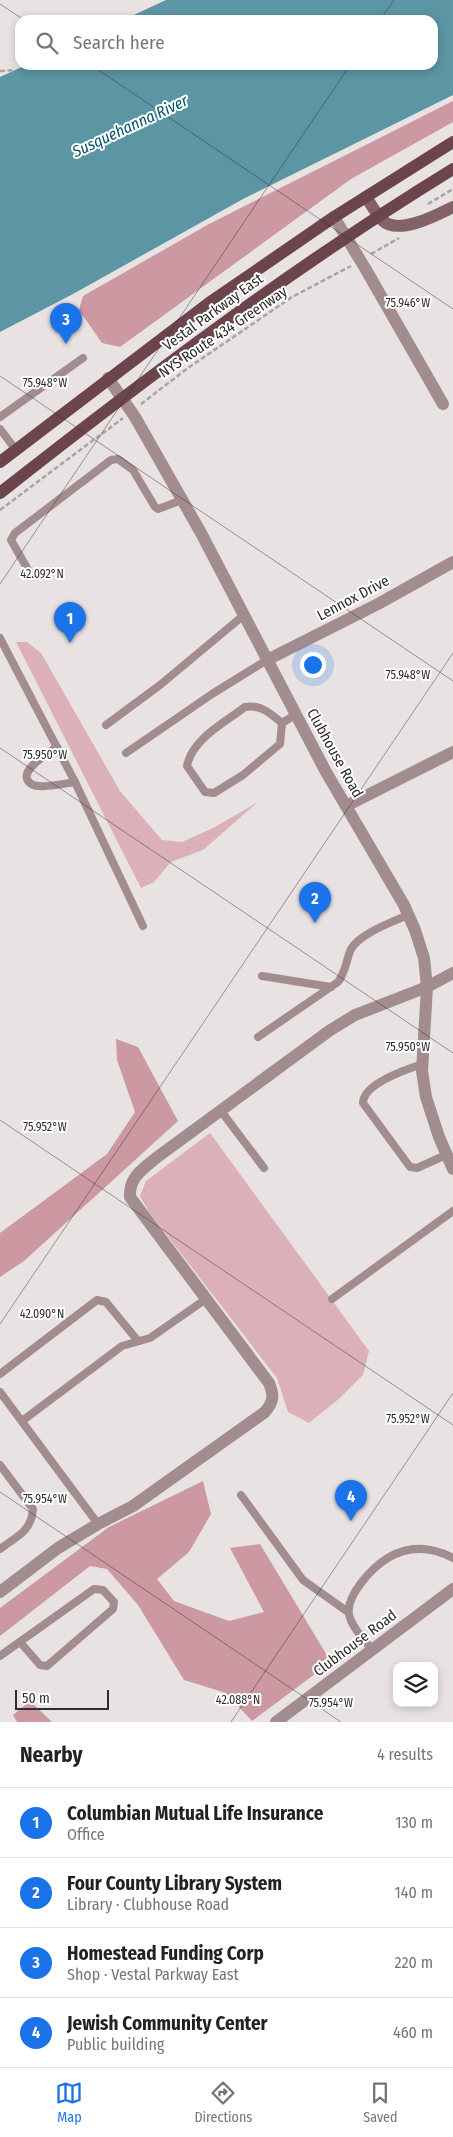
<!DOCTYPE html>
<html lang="en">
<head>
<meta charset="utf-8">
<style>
	:root { --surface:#fff; --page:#f6f6f6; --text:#222; --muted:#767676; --line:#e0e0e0; --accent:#1a73e8 }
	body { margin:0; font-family:"Fira Sans Condensed",sans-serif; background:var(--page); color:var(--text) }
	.controls { position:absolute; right:15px; bottom:15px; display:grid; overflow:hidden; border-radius:10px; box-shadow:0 2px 8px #0003 }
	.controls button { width:45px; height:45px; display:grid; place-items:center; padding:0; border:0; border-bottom:1px solid var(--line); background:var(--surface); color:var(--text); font:25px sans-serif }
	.scale { position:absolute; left:15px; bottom:12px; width:94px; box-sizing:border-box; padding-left:5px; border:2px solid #2e2c2d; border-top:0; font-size:14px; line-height:18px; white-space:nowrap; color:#2e2c2d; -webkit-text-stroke:4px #fff; paint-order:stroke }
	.you { position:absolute; left:312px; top:664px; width:18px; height:18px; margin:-12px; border:4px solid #fff; border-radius:50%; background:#1a73e8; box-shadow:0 0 0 8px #1a73e833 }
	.badge { display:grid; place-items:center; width:32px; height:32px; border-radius:50%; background:var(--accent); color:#fff; font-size:16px; font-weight:700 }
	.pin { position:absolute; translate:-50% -41px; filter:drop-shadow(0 1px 2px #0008) }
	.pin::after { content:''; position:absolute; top:26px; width:18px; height:15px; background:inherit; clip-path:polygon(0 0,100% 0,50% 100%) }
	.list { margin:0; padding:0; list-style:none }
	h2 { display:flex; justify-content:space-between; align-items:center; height:65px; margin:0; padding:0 20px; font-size:21px }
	h2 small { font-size:16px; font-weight:400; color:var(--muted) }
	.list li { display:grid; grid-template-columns:32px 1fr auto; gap:15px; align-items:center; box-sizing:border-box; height:70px; padding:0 20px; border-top:1px solid var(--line) }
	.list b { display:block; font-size:19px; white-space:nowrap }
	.list p { margin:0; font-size:16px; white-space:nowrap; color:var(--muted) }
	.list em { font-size:16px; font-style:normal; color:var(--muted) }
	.icon { flex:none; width:28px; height:28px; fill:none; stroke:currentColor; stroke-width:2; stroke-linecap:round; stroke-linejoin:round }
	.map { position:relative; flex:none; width:453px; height:1722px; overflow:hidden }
	.search { position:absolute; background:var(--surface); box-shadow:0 2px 8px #0003; left:15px; right:15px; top:15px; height:55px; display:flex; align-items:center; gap:12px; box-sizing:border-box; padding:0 18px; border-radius:15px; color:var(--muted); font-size:19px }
	.sheet { height:345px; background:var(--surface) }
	nav { display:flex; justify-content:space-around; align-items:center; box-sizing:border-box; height:70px; border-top:1px solid var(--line); background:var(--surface); font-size:14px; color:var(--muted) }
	nav a { display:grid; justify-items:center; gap:2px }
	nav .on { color:var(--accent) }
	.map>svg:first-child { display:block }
	.green { fill:#dcb0b8 }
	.forest { fill:#cc98a2 }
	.water { fill:#5c95a3 }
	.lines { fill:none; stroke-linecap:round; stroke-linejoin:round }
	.path { stroke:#a9a4a5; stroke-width:2.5; stroke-dasharray:5 2.5; stroke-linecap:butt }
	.lane { stroke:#a38c90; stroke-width:8 }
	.street { stroke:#a38c90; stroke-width:12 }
	.secondary { stroke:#826268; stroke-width:12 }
	.primary { stroke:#6b444c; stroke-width:12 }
	.ticks { fill:none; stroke:#2e2c2d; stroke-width:1; stroke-opacity:0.45 }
	.labels { text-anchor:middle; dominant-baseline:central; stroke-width:4; stroke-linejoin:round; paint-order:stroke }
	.street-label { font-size:15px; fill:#2e2c2d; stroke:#fff }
	.water-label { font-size:16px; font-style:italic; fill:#005565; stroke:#fff }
	.ticks-label { font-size:12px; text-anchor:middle; fill:#2e2c2d; stroke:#fff; stroke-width:4; stroke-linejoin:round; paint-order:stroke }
</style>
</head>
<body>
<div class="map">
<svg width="453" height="1722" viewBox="0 0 453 1722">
	<rect width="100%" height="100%" fill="#e8e2e3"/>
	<g class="green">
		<path d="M16,642H27L41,653L120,791L162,840L182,842L213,828L258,802L203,850L171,862L154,882L141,888Z"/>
		<path d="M210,1133L369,1351L363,1375L340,1398L309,1423L288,1412L277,1378L149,1212L140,1196L146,1181Z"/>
	</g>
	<g class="forest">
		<path d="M453,101V122L351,179L120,347L102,343L79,310L83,296L209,224Z"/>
		<path d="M116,1039L138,1047L178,1121L24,1261L0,1277V1233L107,1154L135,1112L117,1060Z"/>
		<path d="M203,1481L211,1514L189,1552L157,1579L174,1601L229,1621L264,1612L230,1548L260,1544L331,1662L252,1721L226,1693L184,1680L138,1605L107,1569L90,1566L0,1636V1608L109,1527Z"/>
		<path d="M30,1701L52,1722H17L13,1715Z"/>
	</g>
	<path class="water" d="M166,0H453V95L243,199L73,294L0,332V77L26,65H433V20H123Z"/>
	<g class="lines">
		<g class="path">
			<path d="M0,71L15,70"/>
			<path d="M428,204L453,189"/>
			<path d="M371,254L399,238"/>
			<path d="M141,404L188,368L292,297L351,266"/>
			<path d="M0,510L123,418"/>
		</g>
		<g class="lane">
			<path d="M0,417L83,358"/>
			<path d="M0,429L16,450"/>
			<path d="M31,575L11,540L15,533L111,460L118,459L133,470L155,507L158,509L182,500"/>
			<path d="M0,638L75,782L143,926"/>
			<path d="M282,723C270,713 260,704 245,707C224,723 192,739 187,766L205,792L214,793L243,775L280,744L282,723L295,715"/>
			<path d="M106,725L160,685L244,615"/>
			<path d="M57,747C49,753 20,769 28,781C31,785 35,786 39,786C50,787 63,784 75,782"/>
			<path d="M126,753L212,694L267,660"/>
			<path d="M262,976L331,987"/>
			<path d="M258,1037L338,982C346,972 346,960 351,949C359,934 392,922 408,915"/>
			<path d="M423,1064C407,1069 363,1084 363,1103L410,1167L417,1168L446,1155"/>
			<path d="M221,1111L264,1168"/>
			<path d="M332,1299L453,1211"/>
			<path d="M0,1374L97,1300L106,1302L138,1341"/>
			<path d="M0,1392L98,1524"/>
			<path d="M22,1421L122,1346L150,1338L206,1299"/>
			<path d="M0,1465L33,1509C31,1532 17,1536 0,1549"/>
			<path d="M241,1495L303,1580L348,1612"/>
			<path d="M372,1650C365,1640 351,1627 349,1614C347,1603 355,1591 361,1583C386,1551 416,1539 453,1558"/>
			<path d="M0,1656L94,1589L103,1590L114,1602L113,1609L47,1666L40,1665L20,1642"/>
		</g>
		<g class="street">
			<path d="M334,217L365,268L443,404"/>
			<path d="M108,378L135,417L201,533L326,772L404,905L415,930L424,958L427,987L422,1071L426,1097L439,1137L453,1169"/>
			<path d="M267,660L378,604L453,562"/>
			<path d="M346,806L453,752"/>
			<path d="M0,1592L58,1548L98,1524L133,1506L265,1412C274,1401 274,1395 269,1383L130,1197C129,1177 142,1170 156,1158L329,1031L355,1015L427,987L453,973"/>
			<path d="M276,1722L453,1589"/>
		</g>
		<path class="secondary" d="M366,197C371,204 376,214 382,220C398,236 437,215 453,207"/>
		<g class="primary">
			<path d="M0,462L209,303L334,217L453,142"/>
			<path d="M0,493C146,378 295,266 453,169"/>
		</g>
	</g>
	<path class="ticks" d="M0,4L24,20M380,20L394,0M91,65L453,309M0,376L453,681M0,584L350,65M0,748L453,1053M0,1120L453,1425M0,1324L453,653M0,1492L341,1722M231,1722L453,1393"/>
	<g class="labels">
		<g class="street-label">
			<text transform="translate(213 312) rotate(-36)">Vestal Parkway East</text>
			<text transform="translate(223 332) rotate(-34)">NYS Route 434 Greenway</text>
			<text transform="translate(353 598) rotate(-28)">Lennox Drive</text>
			<text transform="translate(335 753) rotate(61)">Clubhouse Road</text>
			<text transform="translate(355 1643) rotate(-37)">Clubhouse Road</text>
		</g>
		<g class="water-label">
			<text transform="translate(130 126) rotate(-25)">Susquehanna River</text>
		</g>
	</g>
	<g class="ticks-label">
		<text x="408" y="307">75.946°W</text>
		<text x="45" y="387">75.948°W</text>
		<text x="42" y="578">42.092°N</text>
		<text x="408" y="679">75.948°W</text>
		<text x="45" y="759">75.950°W</text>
		<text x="408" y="1051">75.950°W</text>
		<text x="45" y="1131">75.952°W</text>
		<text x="42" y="1318">42.090°N</text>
		<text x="408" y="1423">75.952°W</text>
		<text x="45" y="1503">75.954°W</text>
		<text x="238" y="1704">42.088°N</text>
		<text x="331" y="1707">75.954°W</text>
	</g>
</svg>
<div class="controls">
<button><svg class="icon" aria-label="layers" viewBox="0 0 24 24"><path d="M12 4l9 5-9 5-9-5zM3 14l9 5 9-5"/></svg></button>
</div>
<div class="scale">50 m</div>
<div class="you"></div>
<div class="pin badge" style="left:70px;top:643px">1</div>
<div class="pin badge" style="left:315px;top:923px">2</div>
<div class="pin badge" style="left:66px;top:344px">3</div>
<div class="pin badge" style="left:351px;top:1521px">4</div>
<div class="search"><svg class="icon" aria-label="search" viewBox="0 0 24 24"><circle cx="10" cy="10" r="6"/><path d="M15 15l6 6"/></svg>Search here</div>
</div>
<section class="sheet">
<h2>Nearby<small>4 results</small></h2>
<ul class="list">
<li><span class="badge">1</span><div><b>Columbian Mutual Life Insurance</b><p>Office</p></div><em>130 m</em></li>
<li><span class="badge">2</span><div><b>Four County Library System</b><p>Library · Clubhouse Road</p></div><em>140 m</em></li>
<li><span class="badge">3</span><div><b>Homestead Funding Corp</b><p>Shop · Vestal Parkway East</p></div><em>220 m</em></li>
<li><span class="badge">4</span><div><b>Jewish Community Center</b><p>Public building</p></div><em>460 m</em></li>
</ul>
</section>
<nav>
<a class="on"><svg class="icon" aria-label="map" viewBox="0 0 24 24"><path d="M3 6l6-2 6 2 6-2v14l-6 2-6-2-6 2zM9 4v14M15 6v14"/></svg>Map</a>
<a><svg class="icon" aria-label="directions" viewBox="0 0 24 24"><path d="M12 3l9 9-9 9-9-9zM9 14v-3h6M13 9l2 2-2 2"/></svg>Directions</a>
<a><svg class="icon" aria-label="saved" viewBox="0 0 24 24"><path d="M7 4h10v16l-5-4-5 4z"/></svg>Saved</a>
</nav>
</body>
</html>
